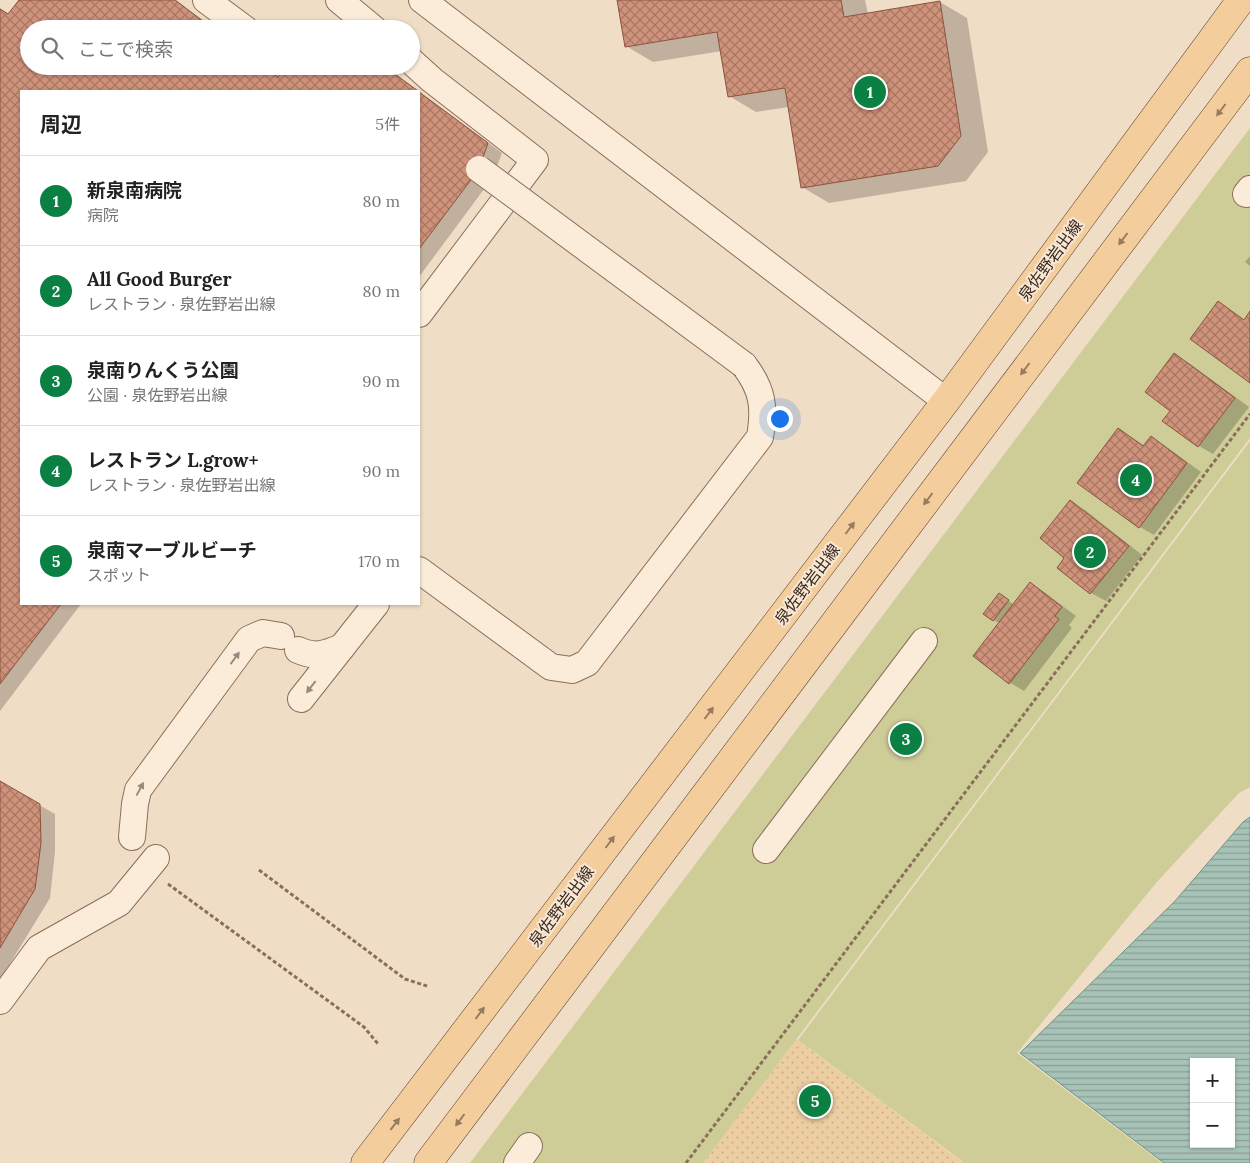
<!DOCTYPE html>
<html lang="ja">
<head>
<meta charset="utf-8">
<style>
	:root { --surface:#fff; --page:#f2f2f2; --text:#222; --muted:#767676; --line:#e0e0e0; --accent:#0b8043 }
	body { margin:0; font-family:Lora,"Noto Sans JP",serif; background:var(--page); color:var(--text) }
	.controls { position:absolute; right:15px; bottom:15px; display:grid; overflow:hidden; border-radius:0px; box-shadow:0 1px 4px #0004 }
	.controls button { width:45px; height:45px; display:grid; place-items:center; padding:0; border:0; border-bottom:1px solid var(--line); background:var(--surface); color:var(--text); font:25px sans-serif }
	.you { position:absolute; left:779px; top:418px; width:18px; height:18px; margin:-12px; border:4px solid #fff; border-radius:50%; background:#1a73e8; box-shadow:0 0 0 8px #1a73e833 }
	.badge { display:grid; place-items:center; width:32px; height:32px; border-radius:50%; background:var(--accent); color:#fff; font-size:16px; font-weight:700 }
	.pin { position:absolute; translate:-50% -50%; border:2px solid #fff; box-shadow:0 1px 5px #0006 }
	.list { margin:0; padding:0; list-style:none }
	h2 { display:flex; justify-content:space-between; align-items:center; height:65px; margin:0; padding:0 20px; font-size:21px }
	h2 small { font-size:16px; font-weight:400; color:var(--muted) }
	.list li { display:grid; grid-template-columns:32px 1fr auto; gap:15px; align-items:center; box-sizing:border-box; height:90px; padding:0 20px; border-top:1px solid var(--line) }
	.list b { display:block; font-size:19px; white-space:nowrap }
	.list p { margin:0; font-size:16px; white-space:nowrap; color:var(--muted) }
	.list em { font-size:16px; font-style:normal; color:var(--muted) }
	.icon { flex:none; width:28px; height:28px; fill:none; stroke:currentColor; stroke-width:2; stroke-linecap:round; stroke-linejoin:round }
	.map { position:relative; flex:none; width:1250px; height:1163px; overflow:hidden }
	.search { position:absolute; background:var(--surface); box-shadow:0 1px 4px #0004; left:20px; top:20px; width:400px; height:55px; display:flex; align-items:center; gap:12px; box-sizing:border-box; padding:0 18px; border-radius:28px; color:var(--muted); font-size:19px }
	.panel { position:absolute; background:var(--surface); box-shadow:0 1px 4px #0004; left:20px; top:90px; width:400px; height:515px; border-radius:0px }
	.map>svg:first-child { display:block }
	.sand { fill:url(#sand-dots) }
	.park { fill:#cecd98 }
	.water { fill:url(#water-rules); stroke:#6d9284; fill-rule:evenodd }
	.shadow { fill:#0003 }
	.building { fill:url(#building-cross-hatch); stroke:#8b533f }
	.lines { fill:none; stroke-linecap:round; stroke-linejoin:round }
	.minor-casing { stroke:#8b6e5a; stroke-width:28 }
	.major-casing { stroke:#593d2f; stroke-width:29 }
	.path { stroke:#8b6e5a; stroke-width:3; stroke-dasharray:4 2.5; stroke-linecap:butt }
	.minor { stroke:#faecd9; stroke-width:26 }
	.major { stroke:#f3cd9c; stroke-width:28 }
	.minor-bridge-casing { stroke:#8b6e5a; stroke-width:28; stroke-linecap:butt }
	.minor-bridge { stroke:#faecd9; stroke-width:26 }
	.oneway { fill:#977b5e }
	.oneway2 { fill:#9a8a7c }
	.labels { text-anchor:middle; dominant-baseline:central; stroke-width:4; stroke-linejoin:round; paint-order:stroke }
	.street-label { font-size:16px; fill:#3b291f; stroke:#f7e8d5 }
</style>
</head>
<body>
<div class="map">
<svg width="1250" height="1163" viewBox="0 0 1250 1163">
	<defs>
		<pattern id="sand-dots" width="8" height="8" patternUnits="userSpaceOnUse" patternTransform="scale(1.25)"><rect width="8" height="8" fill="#eccea2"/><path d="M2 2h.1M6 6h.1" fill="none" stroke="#cbb18b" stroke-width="1.8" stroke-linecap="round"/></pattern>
		<pattern id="water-rules" width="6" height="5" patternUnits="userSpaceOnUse" patternTransform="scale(1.25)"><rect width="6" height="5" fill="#a7c3b7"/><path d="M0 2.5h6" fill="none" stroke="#899e94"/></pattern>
		<pattern id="building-cross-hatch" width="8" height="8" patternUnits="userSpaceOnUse" patternTransform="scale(1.25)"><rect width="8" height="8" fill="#cf927a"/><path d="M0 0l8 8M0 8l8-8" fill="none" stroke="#a97763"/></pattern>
	</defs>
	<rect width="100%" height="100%" fill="#f0ddc5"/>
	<path class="sand" d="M796,1039L964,1163H703Z"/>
	<g class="park">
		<path d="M1250,128V438L703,1163H470Z"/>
		<path d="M1250,441V787L1239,793L1156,883L1017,1053L1162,1163H965L798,1040Z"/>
	</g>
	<path class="water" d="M1250,817V1163H1164L1020,1053L1175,901L1243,822ZM1194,1062H1231V1144H1194Z"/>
	<g class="shadow">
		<path d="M21,0H176L215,29H29V66H265L280,77L331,70L333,66H385L502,153L493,177L419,277V91H21V604H81L0,711V8L10,15Z"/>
		<path d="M618,0H865L868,14L940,2L967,18L988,152L966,181L829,203L802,187L789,107L756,112L729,96L722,51L653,62L626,46Z"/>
		<path d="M1250,256V266L1245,262Z"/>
		<path d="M1219,303L1245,320L1250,313V381Z"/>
		<path d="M1174,355L1189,363L1249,407L1213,454L1199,446L1164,420L1171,411Z"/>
		<path d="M1119,429L1145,446L1151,438L1165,446L1201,472L1154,535L1140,527Z"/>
		<path d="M1070,502L1085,510L1142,555L1106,601L1091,593L1066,558Z"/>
		<path d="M1030,584L1044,592L1076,616L1069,625L1072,628L1024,691L1009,682L999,623L993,620L1004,597L1014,605Z"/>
		<path d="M0,783L55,814V852L50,898L0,980Z"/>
	</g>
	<g class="building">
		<path d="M19,0H175L213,29H29V66H263L278,77L288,66H326L330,69L332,66H384L418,91H21V604H61L0,684V9L8,14Z"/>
		<path d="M617,0H841L844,17L940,1L961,136L938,166L801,188L785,88L728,97L717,32L625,47Z"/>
		<path d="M419,92L488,143L479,169L419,249Z"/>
		<path d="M1218,301L1244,320L1250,311V383L1190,339Z"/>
		<path d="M1174,353L1235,398L1198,447L1162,421L1170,411L1145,392Z"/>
		<path d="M1118,428L1143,446L1151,436L1187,463L1139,528L1077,483Z"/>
		<path d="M1070,500L1129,546L1090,594L1057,568L1064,558L1040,538Z"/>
		<path d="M1030,582L1062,607L1055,616L1059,619L1009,684L973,656Z"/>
		<path d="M999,593L1009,600L993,621L983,614Z"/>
		<path d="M0,781L40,804L41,843L35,889L0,948Z"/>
	</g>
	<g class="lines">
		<g class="minor-casing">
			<g id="minor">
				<path d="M206,0L245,29"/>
				<path d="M339,0L374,29"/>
				<path d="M422,0L946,401"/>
				<path d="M411,61L432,80L535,160L419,314"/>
				<path d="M1246,194L1250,189"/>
				<path d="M419,570L551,667L572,670L587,663L760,437C765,407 763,390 744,365"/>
				<path d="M298,650C316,658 325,654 342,647"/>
				<path d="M301,699L376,604"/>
				<path d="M132,837L135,804L138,790L249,639L263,633L281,636"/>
				<path d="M766,850L924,641"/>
				<path d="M0,1001L39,948L119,903L156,858"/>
				<path d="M517,1163L529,1146"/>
			</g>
		</g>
		<g class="major-casing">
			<g id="major">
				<path d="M365,1163L946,401L1241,0"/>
				<path d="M428,1163L1250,71"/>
			</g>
		</g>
		<g class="path">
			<path d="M259,870L405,979L427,986"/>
			<path d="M168,884L364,1027L379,1045"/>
			<path d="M686,1163L1250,414"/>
		</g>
		<use href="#minor" class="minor"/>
		<use href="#major" class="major"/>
		<g class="minor-bridge-casing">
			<path id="minor-bridge" d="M479,169L744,365"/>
		</g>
		<use href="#minor-bridge" class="minor-bridge"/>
	</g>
	<defs><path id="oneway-solid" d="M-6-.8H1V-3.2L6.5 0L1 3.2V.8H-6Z" transform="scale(1.25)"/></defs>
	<g class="oneway">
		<use href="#oneway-solid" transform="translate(1221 110) rotate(127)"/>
		<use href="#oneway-solid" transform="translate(1123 239) rotate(127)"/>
		<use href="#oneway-solid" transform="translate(1025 369) rotate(127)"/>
		<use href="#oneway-solid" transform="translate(928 499) rotate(127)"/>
		<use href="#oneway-solid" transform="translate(850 528) rotate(-53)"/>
		<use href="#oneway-solid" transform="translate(709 713) rotate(-53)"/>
		<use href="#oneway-solid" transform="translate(610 842) rotate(-53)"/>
		<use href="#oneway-solid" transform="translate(480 1013) rotate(-53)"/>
		<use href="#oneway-solid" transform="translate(460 1120) rotate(127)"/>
		<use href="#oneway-solid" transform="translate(395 1124) rotate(-52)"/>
	</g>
	<g class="oneway2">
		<use href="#oneway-solid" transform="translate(235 658) rotate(-54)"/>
		<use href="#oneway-solid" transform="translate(311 687) rotate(128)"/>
		<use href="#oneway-solid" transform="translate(140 789) rotate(-62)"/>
	</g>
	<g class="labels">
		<g class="street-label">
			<text transform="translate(1050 260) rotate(-54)">泉佐野岩出線</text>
			<text transform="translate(807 584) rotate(-53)">泉佐野岩出線</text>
			<text transform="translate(561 906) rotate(-53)">泉佐野岩出線</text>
		</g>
	</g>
</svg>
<div class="controls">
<button>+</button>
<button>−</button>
</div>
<div class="you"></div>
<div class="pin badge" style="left:870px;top:92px">1</div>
<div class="pin badge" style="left:1090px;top:552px">2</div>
<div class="pin badge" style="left:906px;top:739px">3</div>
<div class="pin badge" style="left:1136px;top:480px">4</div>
<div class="pin badge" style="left:815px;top:1101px">5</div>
<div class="search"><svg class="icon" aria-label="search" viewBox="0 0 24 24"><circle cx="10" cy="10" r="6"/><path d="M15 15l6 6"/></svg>ここで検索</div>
<section class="panel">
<h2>周辺<small>5件</small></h2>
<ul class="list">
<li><span class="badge">1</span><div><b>新泉南病院</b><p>病院</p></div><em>80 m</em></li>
<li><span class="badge">2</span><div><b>All Good Burger</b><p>レストラン · 泉佐野岩出線</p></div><em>80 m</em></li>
<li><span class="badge">3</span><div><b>泉南りんくう公園</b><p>公園 · 泉佐野岩出線</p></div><em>90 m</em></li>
<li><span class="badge">4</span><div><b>レストラン L.grow+</b><p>レストラン · 泉佐野岩出線</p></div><em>90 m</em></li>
<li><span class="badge">5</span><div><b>泉南マーブルビーチ</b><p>スポット</p></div><em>170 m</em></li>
</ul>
</section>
</div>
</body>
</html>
